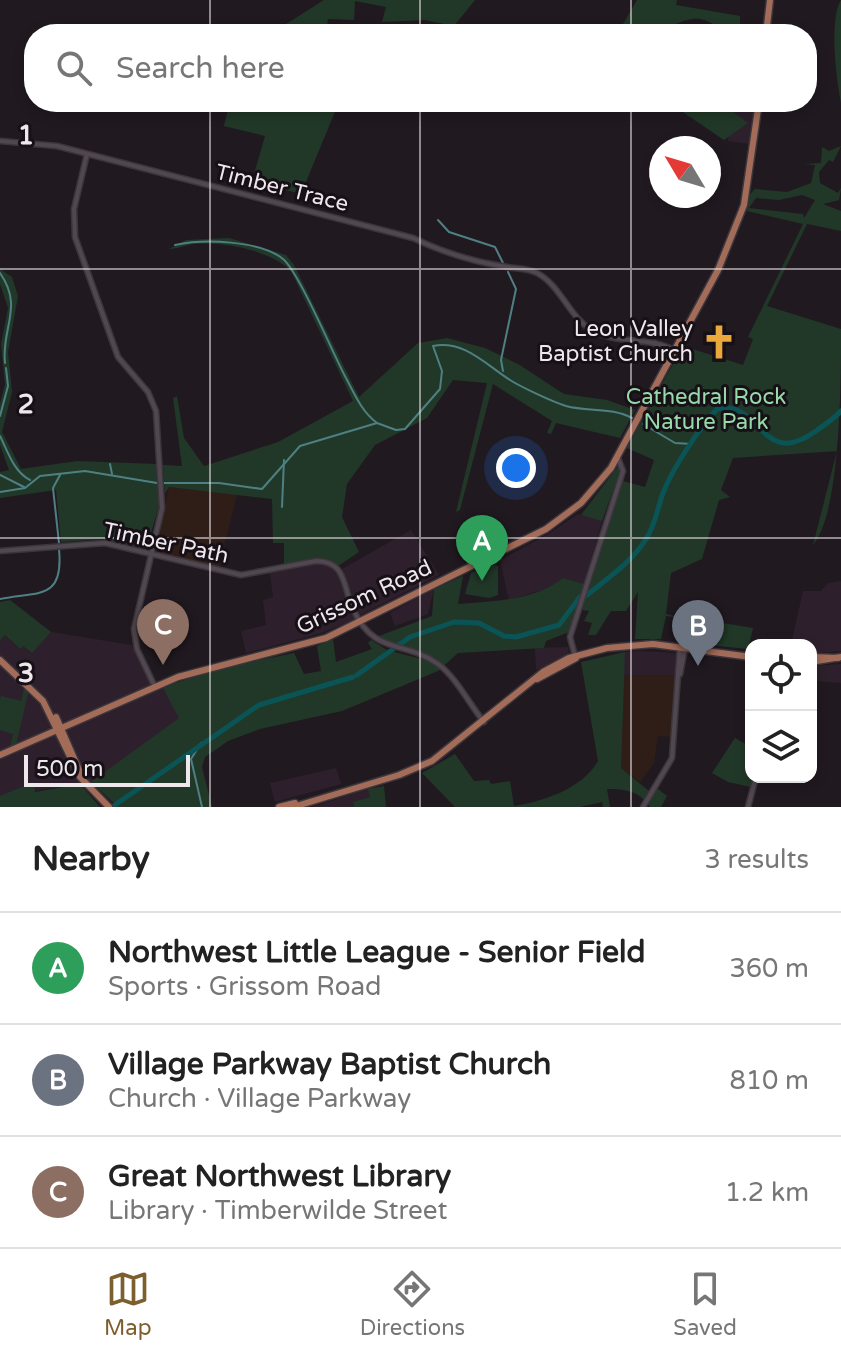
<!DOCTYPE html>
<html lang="en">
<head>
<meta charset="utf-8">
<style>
	:root { --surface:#fff; --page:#f6f6f6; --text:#222; --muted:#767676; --line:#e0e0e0; --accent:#7d5f2d }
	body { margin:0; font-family:"Varela Round",sans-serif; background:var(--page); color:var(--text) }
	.controls { position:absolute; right:24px; bottom:24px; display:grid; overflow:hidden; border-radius:16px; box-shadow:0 4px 12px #0003 }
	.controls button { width:72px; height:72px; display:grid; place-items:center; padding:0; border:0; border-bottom:2px solid var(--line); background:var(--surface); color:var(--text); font:40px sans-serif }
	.compass { position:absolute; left:649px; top:136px; width:72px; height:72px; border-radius:50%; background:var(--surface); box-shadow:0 4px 12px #0003; rotate:308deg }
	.scale { position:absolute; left:24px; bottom:20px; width:166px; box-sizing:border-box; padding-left:8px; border:4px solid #eee8ed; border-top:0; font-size:22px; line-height:28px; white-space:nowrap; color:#eee8ed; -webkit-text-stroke:6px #171017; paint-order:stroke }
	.you { position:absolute; left:516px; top:468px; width:28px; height:28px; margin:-20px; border:6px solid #fff; border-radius:50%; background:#1a73e8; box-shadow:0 0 0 12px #1a73e833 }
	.badge { display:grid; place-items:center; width:52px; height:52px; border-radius:50%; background:var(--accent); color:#fff; font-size:26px; font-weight:700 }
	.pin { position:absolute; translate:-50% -66px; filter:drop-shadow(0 2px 4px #0008) }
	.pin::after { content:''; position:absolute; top:42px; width:28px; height:24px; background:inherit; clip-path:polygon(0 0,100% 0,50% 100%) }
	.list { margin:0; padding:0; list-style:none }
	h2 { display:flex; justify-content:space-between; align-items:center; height:104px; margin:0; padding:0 32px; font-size:34px }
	h2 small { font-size:26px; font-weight:400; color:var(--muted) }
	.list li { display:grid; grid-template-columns:52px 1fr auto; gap:24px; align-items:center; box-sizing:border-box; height:112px; padding:0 32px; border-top:2px solid var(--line) }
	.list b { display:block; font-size:30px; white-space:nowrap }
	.list p { margin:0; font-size:26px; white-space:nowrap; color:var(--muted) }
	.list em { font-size:26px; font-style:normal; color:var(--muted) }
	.icon { flex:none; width:44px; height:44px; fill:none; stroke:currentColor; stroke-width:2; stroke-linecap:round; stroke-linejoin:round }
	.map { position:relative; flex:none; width:841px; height:807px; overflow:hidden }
	.search { position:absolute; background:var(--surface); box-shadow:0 4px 12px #0003; left:24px; right:24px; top:24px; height:88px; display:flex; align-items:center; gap:20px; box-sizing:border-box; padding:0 28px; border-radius:32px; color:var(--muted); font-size:30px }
	.sheet { height:440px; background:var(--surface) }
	nav { display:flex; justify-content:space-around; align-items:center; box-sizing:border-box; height:112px; border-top:2px solid var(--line); background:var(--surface); font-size:22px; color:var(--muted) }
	nav a { display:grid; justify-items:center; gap:4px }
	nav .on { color:var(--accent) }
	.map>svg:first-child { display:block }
	.built { fill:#2d202c }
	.education { fill:#2f1e17 }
	.green { fill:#213828; fill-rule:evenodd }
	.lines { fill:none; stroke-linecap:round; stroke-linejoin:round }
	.stream { stroke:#4e8083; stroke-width:2 }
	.river { stroke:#0a5456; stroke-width:5 }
	.minor-casing { stroke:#3c363c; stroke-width:7 }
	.major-casing { stroke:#3c363c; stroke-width:9 }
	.minor { stroke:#514750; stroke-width:4 }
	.major { stroke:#a36c59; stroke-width:6 }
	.grid { fill:none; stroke:#eee8ed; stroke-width:2; stroke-opacity:0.55 }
	.labels { text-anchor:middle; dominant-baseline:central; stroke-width:6; stroke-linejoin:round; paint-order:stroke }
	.street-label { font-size:22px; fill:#eee8ed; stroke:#171017 }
	.poi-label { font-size:22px; fill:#eee8ed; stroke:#171017; text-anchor:end }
	.park-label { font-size:22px; fill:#96daaa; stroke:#171017 }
	.grid-label { font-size:26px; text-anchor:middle; font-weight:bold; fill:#eee8ed; stroke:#171017; stroke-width:6; stroke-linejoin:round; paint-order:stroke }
</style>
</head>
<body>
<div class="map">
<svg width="841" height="807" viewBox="0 0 841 807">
	<rect width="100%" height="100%" fill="#211920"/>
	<g class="built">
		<path d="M732,102H756L751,144L728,141Z"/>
		<path d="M578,514L602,521L584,584L563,578L552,587L509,600L500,560L547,535Z"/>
		<path d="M411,530L439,575L360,615L342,569Z"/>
		<path d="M323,563L333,568L343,581L354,620L318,634L246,653L241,631L266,625L263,600L273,597L270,573Z"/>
		<path d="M841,581V651L811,654V645H791L803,591H821L828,583Z"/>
		<path d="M434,589L428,614L395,626L390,613Z"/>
		<path d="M51,632L132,645L154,691L163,688L183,717L96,782L0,796V641L5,635L19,649L23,646L31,653Z"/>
		<path d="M568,647L569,655L536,670L535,648Z"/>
		<path d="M638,651L676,653L675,675L622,676L625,652Z"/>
		<path d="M841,664V683L815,681L816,666Z"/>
		<path d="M336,768L341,784L275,802L270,783Z"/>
		<path d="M368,789L371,797L353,802L354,807H313Z"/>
	</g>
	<g class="education">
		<path d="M169,487L237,494L219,567L156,552Z"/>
		<path d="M675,675L671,737L658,736L654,763L640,782L621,768L622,676Z"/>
	</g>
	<g class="green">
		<path d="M324,0H475L454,26L425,20L382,22L386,7L355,1L354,20L328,19L326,34H264L275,31Z"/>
		<path d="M637,0H677L676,5L740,16V34C709,34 714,5 669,27V34H621L619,31Z"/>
		<path d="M841,0V103C836,79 829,19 841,0Z"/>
		<path d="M230,102H339L301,194L252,181L265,136L224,126Z"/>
		<path d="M668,102H731V110L748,123L724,140Z"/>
		<path d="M841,146L833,162L829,160L819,172L820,183L838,193L841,188L839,200L823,204L841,211V231L807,224L767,306L841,329C841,380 841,512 813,545L837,451L733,458L721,490L730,497L719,500L702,559L671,573L666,614L682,618L666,616L661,639H635L638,592L626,611H611L596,635H588L592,623L584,621L589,611L582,610L623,481L645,487L654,460L627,448L683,346L743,365L753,339L748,337L803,224L747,211L750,194L755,189L787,192L811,183L815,165L804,164L821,163L822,147L829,151ZM802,195L815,200L804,218L803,214L749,208L756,198L779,200Z"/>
		<path d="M229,238L286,255L294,265L359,397L418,343L447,338L485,348L518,364L564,394L607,400L635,410L620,438L556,423L551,434L547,433L552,421L493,384L460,510L456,512L487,383L453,380L427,418L375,445L347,484L342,517L359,552L338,566L320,558L284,565V543H273L272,499L169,487L165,493L163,465L182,466L173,398L177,396L184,438L204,466L278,442L353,401L291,271C270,250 223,241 194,244C185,245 178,249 169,249L186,240Z"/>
		<path d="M0,269L12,277L18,296L8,352L12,392L2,432L21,469L77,461L157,464L159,506L146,549L103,539L61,542L56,490L0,498V472L9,470L0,445V404L5,384L1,344L8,308L0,284Z"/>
		<path d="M619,465L620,471L602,521L581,515Z"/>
		<path d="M491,564L498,566V595L489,598L465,594L471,573Z"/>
		<path d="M463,576L458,604C494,601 534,601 563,578L584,584L569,632L546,641L544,648L458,653L438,671L342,711L260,729L228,741L205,757L202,767L212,807H118L91,782L179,718L163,688C205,670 250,663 294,653L304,674L321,671L317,646L333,639L336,662L372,649L368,643L371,640L387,650L421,659L425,655L393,645L379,636L432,616L434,589Z"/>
		<path d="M10,600L51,632L32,653L23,646L20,649L5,635L0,641V602Z"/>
		<path d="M687,617L753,628L748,649L688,643Z"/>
		<path d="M625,652L621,768L649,791L658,789L667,796L661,807H650C640,791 625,789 607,789L610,807H603L602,802L580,807H455L422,773L455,754L474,781L489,780L491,784L510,781L514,806C544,801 582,789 598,761L581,662Z"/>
		<path d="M25,686L29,689L16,745L10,748L13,734L0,730V700L1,696L21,701Z"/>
		<path d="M735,738L751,747L754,777L751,787L728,782L712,773Z"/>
		<path d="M34,782L35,792L80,784L100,807H0V796Z"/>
		<path d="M384,786L386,807H354L353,802L370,797L368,789Z"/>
	</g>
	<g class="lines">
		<g class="stream">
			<path d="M438,220L449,232L495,247L503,263"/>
			<path d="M175,245C203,239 260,240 283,259C299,272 333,354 346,378C355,395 362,412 377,423"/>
			<path d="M0,273C24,307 1,328 5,363"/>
			<path d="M503,371L501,360L516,289L508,272"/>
			<path d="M0,416L8,386L6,368"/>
			<path d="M643,424L675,443L692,444"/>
			<path d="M0,436C8,452 14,472 30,480"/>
			<path d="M110,464L112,474"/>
			<path d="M0,475L24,487"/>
			<path d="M0,492L25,488L40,476L85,471L157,483H219L262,489L300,446L377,423L396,430L405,429L440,389L442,371L433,346C465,340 486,365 510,380C521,387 553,402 566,406C588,412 612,407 632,418"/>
			<path d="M282,507L284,460"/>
			<path d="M59,543L53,488L60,475"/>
			<path d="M0,599C38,591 64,601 59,549"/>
			<path d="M201,743L191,759L202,807"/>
		</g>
		<g class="river">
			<path d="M587,595C608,578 632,562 646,539C656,524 657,509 663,493C673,468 699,428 717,409C763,399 760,471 816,431C824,425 834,419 841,411"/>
			<path d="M357,675L410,637L454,622L479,623L504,636L516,637L559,625L580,597"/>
			<path d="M112,807L259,705L353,677"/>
		</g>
		<g class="minor-casing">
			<g id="minor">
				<path d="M0,141L57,146L413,238C442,252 474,262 507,267C517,269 527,268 537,273C563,287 569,320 597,333C622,344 649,337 674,350"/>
				<path d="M87,154L74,209L75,237L118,357L148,392L156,411L162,508L134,629L137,649L155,687"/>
				<path d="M655,343L673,353"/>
				<path d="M0,551L105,543L241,575L316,561C347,561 343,588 353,609C374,656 405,640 438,664C457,678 469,704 484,722"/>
				<path d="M575,656L570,637L623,471L618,458"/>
				<path d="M680,674L685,648"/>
				<path d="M811,683L814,662"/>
				<path d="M643,807L672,758L680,647"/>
				<path d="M748,807L756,777"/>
			</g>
		</g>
		<g class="major-casing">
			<g id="major">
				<path d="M766,34L770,0"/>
				<path d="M811,657L838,658"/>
				<path d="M0,660L43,701L80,777L109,807"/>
				<path d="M811,662L841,657"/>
				<path d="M537,679L576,658"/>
				<path d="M56,717L83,779"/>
				<path d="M0,755L178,677L326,638L546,529L581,503L611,468L718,270L744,205L759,102"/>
				<path d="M279,807L295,803"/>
				<path d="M293,807L399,775L432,761L543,672L569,658L607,648L653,644L751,657"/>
			</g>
		</g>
		<use href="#minor" class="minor"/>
		<use href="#major" class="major"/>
	</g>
	<path class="grid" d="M210,0V34M420,0V34M631,0V34M210,102V807M420,102V807M631,102V807M0,269H841M0,538H841"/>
	<defs>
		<g id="church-bare" transform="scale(2.76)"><path d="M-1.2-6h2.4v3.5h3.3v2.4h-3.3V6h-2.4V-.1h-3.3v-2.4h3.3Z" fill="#eca93b" stroke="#171017" stroke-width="2.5" paint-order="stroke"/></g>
	</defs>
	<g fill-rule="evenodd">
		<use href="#church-bare" x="719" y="342"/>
	</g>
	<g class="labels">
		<g class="street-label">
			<text transform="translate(282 188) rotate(14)">Timber Trace</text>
			<text transform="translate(166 543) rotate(12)">Timber Path</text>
			<text transform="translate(364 597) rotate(-25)">Grissom Road</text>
		</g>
		<g class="poi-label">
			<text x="693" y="329">Leon Valley<tspan x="693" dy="25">Baptist Church</tspan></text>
		</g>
		<g class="park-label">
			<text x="706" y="397">Cathedral Rock<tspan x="706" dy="25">Nature Park</tspan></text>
		</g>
	</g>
	<g class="grid-label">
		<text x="26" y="144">1</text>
		<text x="26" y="413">2</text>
		<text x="26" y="682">3</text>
	</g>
</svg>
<div class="controls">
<button><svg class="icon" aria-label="locate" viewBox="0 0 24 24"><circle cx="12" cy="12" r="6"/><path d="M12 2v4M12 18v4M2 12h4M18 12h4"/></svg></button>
<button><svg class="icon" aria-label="layers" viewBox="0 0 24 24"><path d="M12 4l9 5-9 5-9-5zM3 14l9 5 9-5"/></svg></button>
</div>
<svg class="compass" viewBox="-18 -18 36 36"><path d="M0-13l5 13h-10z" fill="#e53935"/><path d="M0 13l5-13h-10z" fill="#767676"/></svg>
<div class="scale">500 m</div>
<div class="you"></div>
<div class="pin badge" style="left:482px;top:581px;background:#2e9e5b">A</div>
<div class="pin badge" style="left:698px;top:666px;background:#6b7280">B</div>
<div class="pin badge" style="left:163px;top:665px;background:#8d6e63">C</div>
<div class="search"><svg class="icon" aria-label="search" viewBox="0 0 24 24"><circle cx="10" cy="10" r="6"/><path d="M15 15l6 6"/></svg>Search here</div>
</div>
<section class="sheet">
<h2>Nearby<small>3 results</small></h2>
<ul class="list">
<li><span class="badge" style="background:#2e9e5b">A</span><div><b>Northwest Little League - Senior Field</b><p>Sports · Grissom Road</p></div><em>360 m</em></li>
<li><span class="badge" style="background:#6b7280">B</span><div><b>Village Parkway Baptist Church</b><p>Church · Village Parkway</p></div><em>810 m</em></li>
<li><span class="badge" style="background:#8d6e63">C</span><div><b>Great Northwest Library</b><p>Library · Timberwilde Street</p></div><em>1.2 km</em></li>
</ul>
</section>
<nav>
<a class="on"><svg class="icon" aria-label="map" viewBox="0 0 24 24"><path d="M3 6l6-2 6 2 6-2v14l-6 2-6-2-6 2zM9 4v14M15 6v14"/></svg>Map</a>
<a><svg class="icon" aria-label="directions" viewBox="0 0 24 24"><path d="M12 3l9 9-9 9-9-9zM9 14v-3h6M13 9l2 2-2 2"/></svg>Directions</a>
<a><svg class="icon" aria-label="saved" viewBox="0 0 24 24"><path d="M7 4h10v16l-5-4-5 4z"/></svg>Saved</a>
</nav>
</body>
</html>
